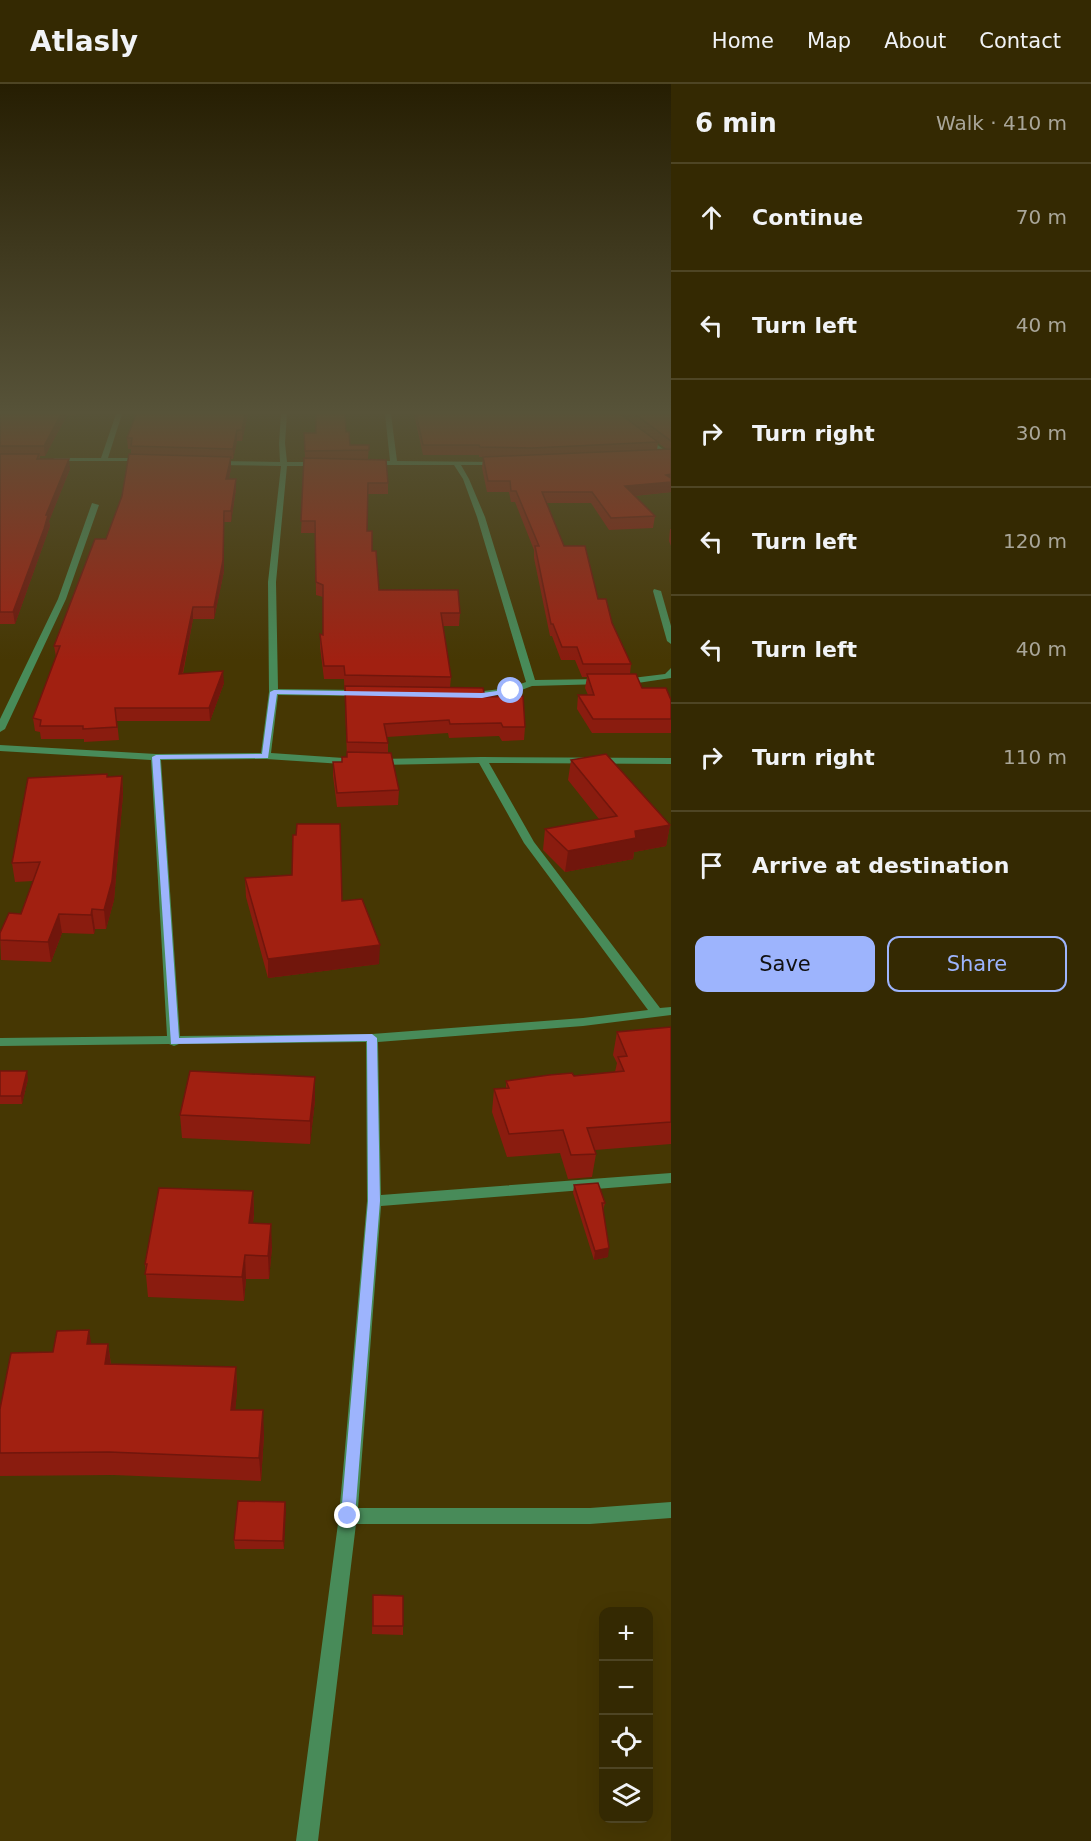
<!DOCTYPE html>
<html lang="en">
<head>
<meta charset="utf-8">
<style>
	:root { --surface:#342902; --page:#3f3511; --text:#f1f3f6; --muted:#a9a699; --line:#4e4524; --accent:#9db4fd }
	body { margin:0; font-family:"DejaVu Sans",sans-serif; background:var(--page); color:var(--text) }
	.controls { position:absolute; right:18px; bottom:18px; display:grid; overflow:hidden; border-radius:12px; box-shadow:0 6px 24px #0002 }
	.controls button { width:54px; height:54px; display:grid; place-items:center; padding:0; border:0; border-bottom:2px solid var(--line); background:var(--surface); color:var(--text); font:30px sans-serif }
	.stop { position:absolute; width:18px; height:18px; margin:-14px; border:4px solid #9db4fd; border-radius:50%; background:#fff }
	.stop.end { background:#9db4fd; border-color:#fff; box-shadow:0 2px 6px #0008 }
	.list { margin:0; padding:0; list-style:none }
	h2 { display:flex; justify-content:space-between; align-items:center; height:78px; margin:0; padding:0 24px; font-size:26px }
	h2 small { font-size:20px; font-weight:400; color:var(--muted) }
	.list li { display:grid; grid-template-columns:39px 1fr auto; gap:18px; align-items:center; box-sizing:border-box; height:108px; padding:0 24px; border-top:2px solid var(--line) }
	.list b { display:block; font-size:22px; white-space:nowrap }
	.list em { font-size:20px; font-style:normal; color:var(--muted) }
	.actions { display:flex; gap:12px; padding:18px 24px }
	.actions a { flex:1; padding:14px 0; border:2px solid var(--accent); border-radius:12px; text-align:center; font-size:21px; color:var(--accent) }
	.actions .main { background:var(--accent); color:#111 }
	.icon { flex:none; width:33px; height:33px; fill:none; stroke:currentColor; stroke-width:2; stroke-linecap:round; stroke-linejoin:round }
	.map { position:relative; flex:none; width:671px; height:1757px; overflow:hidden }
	header { display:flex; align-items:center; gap:36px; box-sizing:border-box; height:84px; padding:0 30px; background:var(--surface); border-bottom:2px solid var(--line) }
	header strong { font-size:28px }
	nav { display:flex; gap:33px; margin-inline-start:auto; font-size:21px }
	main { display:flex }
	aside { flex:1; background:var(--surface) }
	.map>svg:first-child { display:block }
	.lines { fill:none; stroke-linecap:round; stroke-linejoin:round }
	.street { fill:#488b59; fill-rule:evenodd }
	.wall { fill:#8a1c0f; fill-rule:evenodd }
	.shaded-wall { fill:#71160c }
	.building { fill:#a12011; stroke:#71160c; stroke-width:1.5 }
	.route { fill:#9db4fd }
</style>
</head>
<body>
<header>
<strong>Atlasly</strong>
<nav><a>Home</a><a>Map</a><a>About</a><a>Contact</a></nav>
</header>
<main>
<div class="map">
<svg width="671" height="1757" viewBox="0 0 671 1757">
	<rect width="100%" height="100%" fill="#463703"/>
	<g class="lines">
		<g class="street">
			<path d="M116,330H122L108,374H142L144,375V377H53V375L55,374H101Z"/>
			<path d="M281,330H287L285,359L287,378H319L322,380L319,382H287L276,498L278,605L360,606L365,609L360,612L278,611L271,669L358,675L363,678L358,681L266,675L161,676L180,952L372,950L583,934L648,926L524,759L479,679L379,681L374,678L379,675L482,673L671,674V680L489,679L534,758L660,924L671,923V931L583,942L378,958L381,1111L671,1089V1099L381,1122L358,1424H590L671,1418V1434L590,1440H356L318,1757H296L339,1432L367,1117L366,958L179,960L174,962L169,960L0,962V954L167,952L151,676L0,667V661L156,670L261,669L269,608L268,498L281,382L217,381L214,379L217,377L280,378L279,359Z"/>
			<path d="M385,330H391L397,377L498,378V380L496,381H461L469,395L485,433L535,596L601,595L605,598L604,600L532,602L511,610L467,613V609L509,604L526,598L477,433L463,395L454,381H370L367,379L370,377H390Z"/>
			<path d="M643,353H647L671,371V376L643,355Z"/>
			<path d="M92,419L99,421L66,515L5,645L0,648V635L58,515Z"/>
			<path d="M654,505L661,507L671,542V560L667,557L653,507Z"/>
			<path d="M671,584V594L624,601L620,598L624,595L665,590Z"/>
		</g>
	</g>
	<g class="wall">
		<path d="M0,330H76V331H67L45,372H40V375L70,385L49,437L50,442L15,540H0Z"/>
		<path d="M248,330L242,357H237L233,375H231V384L229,395L236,405L231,438H224V487L214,535H193L183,590L224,599L210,637H117L119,656L84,658V655H41L40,648L35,647L33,634L56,573L54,562L106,455L122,412L131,370V365H128L127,354Z"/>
		<path d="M414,330H671V408L634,412L655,432L653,444L609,446L591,419H546L564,462L612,539L631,580L630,590L642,604L671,616V649H592L577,625L578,611H588L585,604L587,593H582L575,576H561L552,552H550L534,474V466L515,418H511L509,408H487L482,384L483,373H479V371H423ZM658,359L661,361L668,366H657Z"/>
		<path d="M346,348L350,361H369L368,375L388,399V410H367V447L372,467L379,506L460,529L459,542H443L451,593L450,604L485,613L525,643L524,656L502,657L499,652L449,654L448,649L387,653L388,659V669L399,706L398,721L337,723L333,692V678H342V673H347L344,595H324L320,563V550L323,551V513L316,511L315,449H301L305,374L304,349Z"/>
		<path d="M670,445H671V462L669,457Z"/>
		<path d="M571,676L670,741L666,762L634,768L633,775L565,788L543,766L545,745L599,735L568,696Z"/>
		<path d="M122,692L123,710L114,816L106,845H95L94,850L62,849L51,878L1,876L0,849L21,830L33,797L15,798L12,779L108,693Z"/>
		<path d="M245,794L342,817L379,880L268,894L246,813Z"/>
		<path d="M671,943V1060L595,1066L596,1070L592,1093L568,1095L560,1069L507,1073L492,1028L494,1005L506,1004V997L615,988L617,979L613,971L617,948Z"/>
		<path d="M0,987L28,995L22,1020H0Z"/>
		<path d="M315,1016L310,1060L182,1054L180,1031Z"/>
		<path d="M574,1101L605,1119L603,1127L608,1173L594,1176L573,1109Z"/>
		<path d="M253,1107L254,1130L253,1139L272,1163L269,1195H246L244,1217L148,1213L145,1180Z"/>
		<path d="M91,1260H108L111,1280L236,1283L237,1307L235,1326L264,1350L261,1397L113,1391L0,1392V1325L53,1268Z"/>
		<path d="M285,1418L284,1465H235L234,1456Z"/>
		<path d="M373,1511L403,1542V1551L372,1550Z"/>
	</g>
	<g class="shaded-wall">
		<path d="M61,330H67V331L45,372L44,362Z"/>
		<path d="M245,330H248L242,357V346Z"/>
		<path d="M237,346V357L233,375V365Z"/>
		<path d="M231,373V384L227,405L226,395Z"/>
		<path d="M69,375L70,385L49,437L50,442L15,540L13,528L46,431Z"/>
		<path d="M671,390V408L623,413L625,402L666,391Z"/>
		<path d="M236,395V405L231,438V427Z"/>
		<path d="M224,427V487L214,535V523Z"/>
		<path d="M193,523V535L180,602L179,590Z"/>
		<path d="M223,587L224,599L210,637L209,624Z"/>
		<path d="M122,692L123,710L114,816L106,845L104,826Z"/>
		<path d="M670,741L666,762L634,768L633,775L565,788L568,767L635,747Z"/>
		<path d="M92,825L95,845L94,850L91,831Z"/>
		<path d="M59,830L62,849L51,878L48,858Z"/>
		<path d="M380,861L379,880L268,894V875Z"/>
		<path d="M27,987L28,995L22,1020L21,1012Z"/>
		<path d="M315,993V1016L310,1060V1037Z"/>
		<path d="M253,1107L254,1130L250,1163L249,1139Z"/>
		<path d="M271,1140L272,1163L269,1195L268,1172Z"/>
		<path d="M609,1164L608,1173L594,1176L595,1167Z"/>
		<path d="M245,1171L246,1195L244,1217L242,1193Z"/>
		<path d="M89,1246L93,1270L87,1260Z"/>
		<path d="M108,1260L111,1283L105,1280Z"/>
		<path d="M236,1283L237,1307L233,1349L231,1326Z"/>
		<path d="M263,1326L264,1350L261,1397L259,1374Z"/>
		<path d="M285,1418L286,1426L284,1465L283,1457Z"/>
	</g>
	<g class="building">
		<path d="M0,330H61L44,362H0Z"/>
		<path d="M136,330H245L242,346H237L233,365L131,362L132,354H127Z"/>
		<path d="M316,330H345L346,348H349L350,361H369V366L305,367L304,349H316Z"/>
		<path d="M416,330H620L658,358L532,364L480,363L479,361H423Z"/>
		<path d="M635,330H671V357Z"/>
		<path d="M671,365V390L666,391L671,394V398L625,402L655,432L611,434L592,408H542L564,462H585L598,515H606L612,539L631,580H583L577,563H562L553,540H551L535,462H539L516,407H511L510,397H488L483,373Z"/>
		<path d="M0,370H39L37,375H69L46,431H48L44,445L13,528H0Z"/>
		<path d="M129,370L231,373L226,395H236L231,427H224L223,476L214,523H193L179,590L223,587L209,624H115L117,643L83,645V642H40L41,636L33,634L60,562H54L95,455H106L122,412Z"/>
		<path d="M304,374L386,376L388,399H368L367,447H372V467H376L379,506H458L460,529H441L451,593L345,591L344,582H324L320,550L323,551V501L316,498L315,437H301Z"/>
		<path d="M587,590H636L642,604H666L671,616V635H593L578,611H594Z"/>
		<path d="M345,602L483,604L485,613L523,612L525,643H503L501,639L450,640L449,636L384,640L388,659L347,658Z"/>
		<path d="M347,668L391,669L399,706L337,709L333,678H342V673H347Z"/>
		<path d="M606,670L670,741L635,747L636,754L568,767L545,745L617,732L571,676Z"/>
		<path d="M107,690V693L122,692L112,797L104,826L92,825L91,831L59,830L48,858L0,856V849L9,829L21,830L40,778L12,779L28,694Z"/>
		<path d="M297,740H340L342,817L362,815L380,861L268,875L245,794L292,791L293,751H296Z"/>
		<path d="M671,943V1038L587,1044L596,1070L571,1071L563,1046L509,1050L494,1005L509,1004L506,997L549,991L572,989L574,992L624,987L618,973L627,972L617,948Z"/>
		<path d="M0,987H27L21,1012H0Z"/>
		<path d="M190,987L315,993L310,1037L180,1031Z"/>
		<path d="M598,1099L605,1119H602L609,1164L595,1167L574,1101Z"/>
		<path d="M159,1104L253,1107L249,1139L271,1140L268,1172L245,1171L242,1193L145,1190L147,1180H145Z"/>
		<path d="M89,1246L87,1260H108L105,1280L236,1283L231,1326H263L259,1374L109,1368L0,1369V1325L11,1269L53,1268L57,1247Z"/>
		<path d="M238,1417L285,1418L283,1457L234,1456Z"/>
		<path d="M373,1511L403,1512V1542H373Z"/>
	</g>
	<linearGradient id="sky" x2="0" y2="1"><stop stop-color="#261e02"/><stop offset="0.57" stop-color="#575339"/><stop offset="1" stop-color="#575339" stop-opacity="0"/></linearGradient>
	<rect width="671" height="576" fill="url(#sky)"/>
	<path class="route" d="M511,605L513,608L482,614L277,610L268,674L160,675L179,954L372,950L377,954L380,1117L355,1432L353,1437L348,1439L343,1437L341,1432L368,1117L367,957L171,960L152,673L156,671L262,670L270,608L274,606L482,609Z"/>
</svg>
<div class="controls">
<button>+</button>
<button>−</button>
<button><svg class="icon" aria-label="locate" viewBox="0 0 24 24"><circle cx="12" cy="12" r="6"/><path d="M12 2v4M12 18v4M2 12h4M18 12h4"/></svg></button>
<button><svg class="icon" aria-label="layers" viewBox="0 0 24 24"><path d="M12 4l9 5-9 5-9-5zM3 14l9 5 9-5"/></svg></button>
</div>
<div class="stop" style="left:511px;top:607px"></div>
<div class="stop end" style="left:348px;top:1432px"></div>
</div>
<aside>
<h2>6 min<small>Walk · 410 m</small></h2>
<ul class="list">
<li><svg class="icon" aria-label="ahead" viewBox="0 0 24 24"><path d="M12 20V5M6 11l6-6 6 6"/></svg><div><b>Continue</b></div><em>70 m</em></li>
<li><svg class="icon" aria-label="left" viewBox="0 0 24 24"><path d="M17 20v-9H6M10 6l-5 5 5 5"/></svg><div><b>Turn left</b></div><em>40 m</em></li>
<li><svg class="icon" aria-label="right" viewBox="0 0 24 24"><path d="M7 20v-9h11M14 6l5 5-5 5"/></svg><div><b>Turn right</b></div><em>30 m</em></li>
<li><svg class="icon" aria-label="left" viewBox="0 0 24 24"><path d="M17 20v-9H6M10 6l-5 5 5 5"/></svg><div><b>Turn left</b></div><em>120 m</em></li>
<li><svg class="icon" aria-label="left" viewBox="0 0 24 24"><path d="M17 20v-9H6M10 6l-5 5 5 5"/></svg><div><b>Turn left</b></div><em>40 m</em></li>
<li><svg class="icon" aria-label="right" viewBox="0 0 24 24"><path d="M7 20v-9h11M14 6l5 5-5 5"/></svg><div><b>Turn right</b></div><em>110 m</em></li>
<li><svg class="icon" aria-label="arrive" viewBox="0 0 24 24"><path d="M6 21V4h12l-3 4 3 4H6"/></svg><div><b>Arrive at destination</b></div></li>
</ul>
<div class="actions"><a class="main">Save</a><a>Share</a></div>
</aside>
</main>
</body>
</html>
